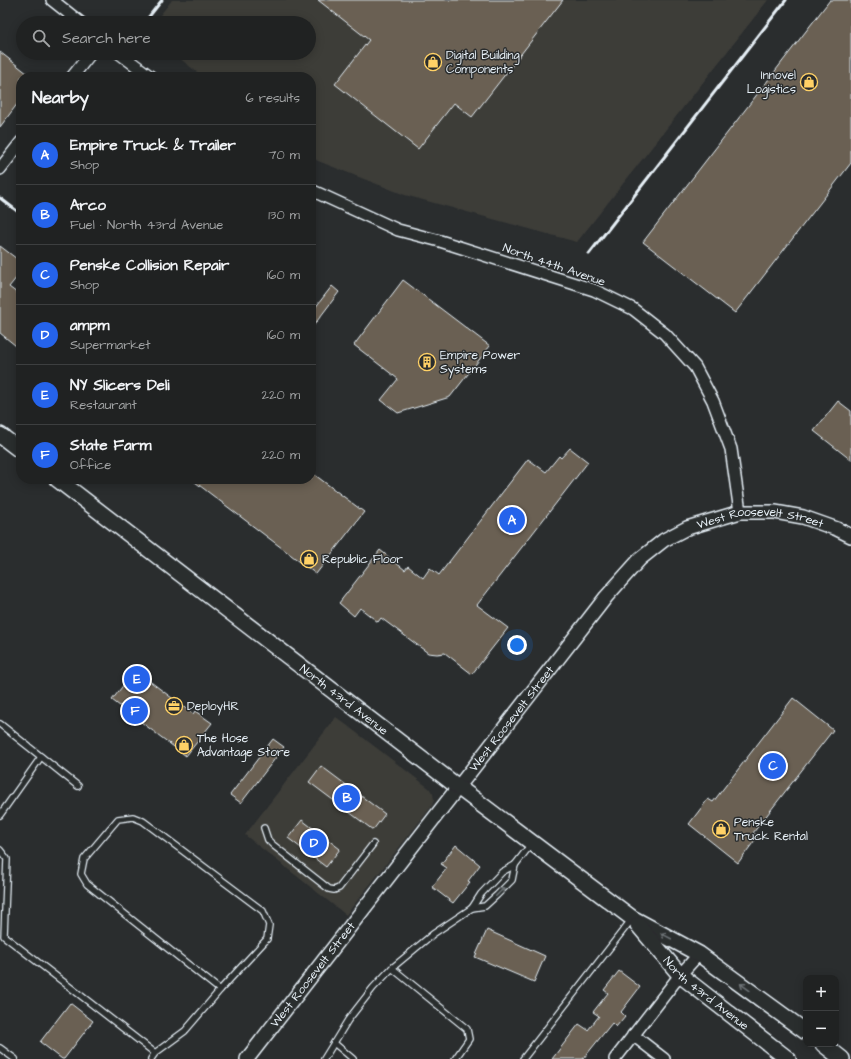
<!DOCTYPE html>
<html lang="en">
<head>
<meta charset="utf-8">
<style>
	:root { --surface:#202222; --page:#282a2a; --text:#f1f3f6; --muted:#a2a4a5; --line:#3d3f40; --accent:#2563eb }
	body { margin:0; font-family:"Architects Daughter",sans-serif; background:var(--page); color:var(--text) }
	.controls { position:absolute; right:12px; bottom:12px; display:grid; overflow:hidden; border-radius:8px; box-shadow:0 2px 10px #0003 }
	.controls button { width:36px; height:36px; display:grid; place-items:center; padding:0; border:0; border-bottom:1px solid var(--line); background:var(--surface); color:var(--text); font:20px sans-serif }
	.you { position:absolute; left:517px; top:645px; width:14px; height:14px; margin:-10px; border:3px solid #fff; border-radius:50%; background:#1a73e8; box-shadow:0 0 0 6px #1a73e833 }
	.badge { display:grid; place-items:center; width:26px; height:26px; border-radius:50%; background:var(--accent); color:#fff; font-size:13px; font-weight:700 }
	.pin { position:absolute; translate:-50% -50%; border:2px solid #fff; box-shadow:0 1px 4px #0006 }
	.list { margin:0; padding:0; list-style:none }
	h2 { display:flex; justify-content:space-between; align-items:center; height:52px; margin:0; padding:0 16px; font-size:17px }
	h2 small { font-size:13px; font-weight:400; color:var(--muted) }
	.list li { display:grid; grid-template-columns:26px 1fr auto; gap:12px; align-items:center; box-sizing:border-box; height:60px; padding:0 16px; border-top:1px solid var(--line) }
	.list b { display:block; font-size:15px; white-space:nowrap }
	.list p { margin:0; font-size:13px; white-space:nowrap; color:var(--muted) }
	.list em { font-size:13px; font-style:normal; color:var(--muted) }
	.icon { flex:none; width:22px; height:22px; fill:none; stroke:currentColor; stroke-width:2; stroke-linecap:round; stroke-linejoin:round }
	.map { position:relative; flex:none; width:851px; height:1059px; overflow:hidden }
	.search { position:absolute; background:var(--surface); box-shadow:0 2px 10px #0003; left:16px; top:16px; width:300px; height:44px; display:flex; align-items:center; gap:10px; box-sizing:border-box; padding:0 14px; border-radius:22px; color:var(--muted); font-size:15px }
	.panel { position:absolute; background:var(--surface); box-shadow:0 2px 10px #0003; left:16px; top:72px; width:300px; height:412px; border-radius:16px }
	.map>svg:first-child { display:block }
	.built { fill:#3d3d39 }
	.building { fill:#6a6152; stroke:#e8f1f8 }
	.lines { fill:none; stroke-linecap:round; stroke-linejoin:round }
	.service-casing { stroke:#e8f1f8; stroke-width:8 }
	.minor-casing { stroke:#e8f1f8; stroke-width:14 }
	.tertiary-casing { stroke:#e8f1f8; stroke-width:16 }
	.secondary-casing { stroke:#e8f1f8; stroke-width:18 }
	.service { stroke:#2a2d2e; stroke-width:5.5 }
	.minor { stroke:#2a2d2e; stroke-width:11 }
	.tertiary { stroke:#2a2d2e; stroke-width:13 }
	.secondary { stroke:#2a2d2e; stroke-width:15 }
	.rail { stroke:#e8f1f8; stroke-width:3 }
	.oneway { stroke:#6c7275 }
	.labels { text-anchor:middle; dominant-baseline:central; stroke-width:3; stroke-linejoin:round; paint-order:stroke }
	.poi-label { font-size:12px; fill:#e8f1f8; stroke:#2a2d2e; text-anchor:start }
	.street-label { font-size:12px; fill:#e8f1f8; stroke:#2a2d2e }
</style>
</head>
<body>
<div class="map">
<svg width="851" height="1059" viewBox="0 0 851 1059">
	<rect width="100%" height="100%" fill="#2a2d2e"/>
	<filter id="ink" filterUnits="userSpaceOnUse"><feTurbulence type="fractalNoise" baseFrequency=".025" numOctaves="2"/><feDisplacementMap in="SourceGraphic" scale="8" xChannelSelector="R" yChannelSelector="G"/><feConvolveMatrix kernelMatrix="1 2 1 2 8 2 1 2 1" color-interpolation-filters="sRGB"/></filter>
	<g filter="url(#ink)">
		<g class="built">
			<path d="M172,0H768L577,242L405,195L318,161L311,156V77H203L173,53H309V23H154Z"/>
			<path d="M336,717L429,788L433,794L434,800L432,806L346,915L245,835Z"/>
		</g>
		<g class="building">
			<path d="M318,0H563L472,117L454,103L418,149L335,84L369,40Z"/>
			<path d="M830,0H851V163L735,313L643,242Z"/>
			<path d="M0,52L32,77H21V99L0,127Z"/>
			<path d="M0,246L21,262V272L9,287L21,296V350L0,333Z"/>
			<path d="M403,280L490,346L450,397L398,413L381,400L398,379L354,345Z"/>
			<path d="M332,286L339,292L311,329V313Z"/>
			<path d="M838,401L851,411V460L814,431Z"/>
			<path d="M570,448L588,462L477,605L508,628L472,674L445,653L437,654L428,653L381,618L378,622L360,608L354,616L339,603L380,550L405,570L408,566L423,578L430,568L439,575L528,459L546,472L559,456L561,458Z"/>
			<path d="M311,472L364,512L316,574L191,479H311Z"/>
			<path d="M135,670L193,714L195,711L212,723L186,756L112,700Z"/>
			<path d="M793,698L833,730L753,833L758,836L738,863L689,824L708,799L713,802Z"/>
			<path d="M273,739L284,747L241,803L230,795Z"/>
			<path d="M321,766L385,814L373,830L309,782Z"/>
			<path d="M302,820L340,849L326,867L288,838Z"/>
			<path d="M456,845L480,865L468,881L470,882L453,903L432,887L447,868L441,864Z"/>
			<path d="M487,930L545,956L534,982L475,957Z"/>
			<path d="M619,971L640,987L621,1012L625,1016L616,1027L612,1023L583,1059H552L579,1024L588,1030L599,1016L593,1012L608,993L604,990Z"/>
			<path d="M70,1003L93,1021L64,1059H62L40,1042Z"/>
		</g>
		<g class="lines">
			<g class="service-casing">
				<g id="service">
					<path d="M0,724L78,786"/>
					<path d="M0,815L41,757"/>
					<path d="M133,817L143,821L263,911L269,925L267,939L220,990L87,884L81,874L84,859L118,819Z"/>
					<path d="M264,828L268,840L273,845L329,889L334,890L339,888L373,844"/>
					<path d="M0,850L7,859L4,936L155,1053"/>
					<path d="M472,908L485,906L497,895L512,880L515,865"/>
					<path d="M392,968L467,1029L469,1039L455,1059"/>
					<path d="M334,1043L353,1059"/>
					<path d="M0,1048L15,1059"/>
					<path d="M151,1059L155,1053L185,1031L220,990"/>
					<path d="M324,1059L348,1020L373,988L392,968L433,934L472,908L481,894L502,872L515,865L532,843"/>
					<path d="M523,1059L632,919"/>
				</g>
			</g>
			<g class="minor-casing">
				<g id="minor">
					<path d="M52,0L81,23"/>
					<path d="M119,53L151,77"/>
					<path d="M72,77L91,53"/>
					<path d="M0,169L21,142"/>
					<path d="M311,190L398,230L440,241L594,290L633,309L665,334L695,367L713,401L731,449L740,512"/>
					<path d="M633,1035L664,1059"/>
					<path d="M615,1059L680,975L699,954"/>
				</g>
			</g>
			<g class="tertiary-casing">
				<g id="tertiary">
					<path id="s1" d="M247,1059L606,597L640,559L664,540L687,528L740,512H775L803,517L837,529L851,536"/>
				</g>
			</g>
			<g class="secondary-casing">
				<g id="secondary">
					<path d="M0,435L21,451"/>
					<path id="s2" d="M57,479L458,787L632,918L699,954L806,1032"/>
					<path id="s3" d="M638,925L680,975L788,1059"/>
					<path d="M823,1044L842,1059"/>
				</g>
			</g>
			<use href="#service" class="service"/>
			<use href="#minor" class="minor"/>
			<use href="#tertiary" class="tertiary"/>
			<use href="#secondary" class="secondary"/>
			<g class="rail">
				<path d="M144,23L162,0"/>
				<path d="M0,198L21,214"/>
				<path d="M589,254L786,0"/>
			</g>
		</g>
		<defs><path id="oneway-shaft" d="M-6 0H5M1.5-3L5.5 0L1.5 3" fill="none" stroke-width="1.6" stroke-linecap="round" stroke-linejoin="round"/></defs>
		<g class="oneway">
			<use href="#oneway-shaft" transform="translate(500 892) rotate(-45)"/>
			<use href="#oneway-shaft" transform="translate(666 936) rotate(-152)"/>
			<use href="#oneway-shaft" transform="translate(745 987) rotate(-144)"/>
		</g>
	</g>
	<defs>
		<g id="shop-ring" transform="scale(0.9)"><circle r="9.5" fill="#2a2d2e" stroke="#ffd166" stroke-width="1.5"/><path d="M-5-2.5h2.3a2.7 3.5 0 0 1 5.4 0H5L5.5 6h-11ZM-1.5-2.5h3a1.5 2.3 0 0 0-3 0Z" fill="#ffd166"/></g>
		<g id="building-ring" transform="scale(0.9)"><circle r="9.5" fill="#2a2d2e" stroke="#ffd166" stroke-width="1.5"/><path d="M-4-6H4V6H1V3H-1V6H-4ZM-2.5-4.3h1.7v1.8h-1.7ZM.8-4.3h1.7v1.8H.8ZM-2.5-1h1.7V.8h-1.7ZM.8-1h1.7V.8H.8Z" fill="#ffd166"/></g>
		<g id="office-ring" transform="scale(0.9)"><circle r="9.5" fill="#2a2d2e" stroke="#ffd166" stroke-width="1.5"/><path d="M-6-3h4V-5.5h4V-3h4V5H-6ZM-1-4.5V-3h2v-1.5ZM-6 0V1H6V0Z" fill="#ffd166"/></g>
	</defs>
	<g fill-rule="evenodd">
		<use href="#shop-ring" x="433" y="62"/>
		<use href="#shop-ring" x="809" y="82"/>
		<use href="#building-ring" x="427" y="362"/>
		<use href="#shop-ring" x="309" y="559"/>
		<use href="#office-ring" x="174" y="706"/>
		<use href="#shop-ring" x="184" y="745"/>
		<use href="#shop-ring" x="721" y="829"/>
	</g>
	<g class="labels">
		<g class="poi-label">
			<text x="446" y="55">Digital Building<tspan x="446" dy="14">Components</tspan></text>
			<text x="796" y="75" text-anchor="end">Innovel<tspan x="796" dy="14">Logistics</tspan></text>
			<text x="440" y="355">Empire Power<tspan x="440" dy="14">Systems</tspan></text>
			<text x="322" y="559">Republic Floor</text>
			<text x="187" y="706">DeployHR</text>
			<text x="197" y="738">The Hose<tspan x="197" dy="14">Advantage Store</tspan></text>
			<text x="734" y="822">Penske<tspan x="734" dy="14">Truck Rental</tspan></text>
		</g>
		<g class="street-label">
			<text transform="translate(554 265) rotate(19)">North 44th Avenue</text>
			<text stroke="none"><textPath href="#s1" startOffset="768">West Roosevelt Street</textPath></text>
			<text stroke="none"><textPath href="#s2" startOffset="362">North 43rd Avenue</textPath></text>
			<text stroke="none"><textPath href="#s1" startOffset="431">West Roosevelt Street</textPath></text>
			<text stroke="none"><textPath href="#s1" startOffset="107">West Roosevelt Street</textPath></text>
			<text stroke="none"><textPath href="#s3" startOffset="97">North 43rd Avenue</textPath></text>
		</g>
	</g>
</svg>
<div class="controls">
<button>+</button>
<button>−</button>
</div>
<div class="you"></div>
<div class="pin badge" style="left:512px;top:520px">A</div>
<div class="pin badge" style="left:347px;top:798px">B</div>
<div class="pin badge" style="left:773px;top:766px">C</div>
<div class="pin badge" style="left:314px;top:843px">D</div>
<div class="pin badge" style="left:137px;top:679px">E</div>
<div class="pin badge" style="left:135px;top:711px">F</div>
<div class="search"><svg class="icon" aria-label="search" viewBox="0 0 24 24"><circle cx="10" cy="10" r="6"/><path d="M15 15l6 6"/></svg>Search here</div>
<section class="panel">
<h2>Nearby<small>6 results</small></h2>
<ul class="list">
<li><span class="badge">A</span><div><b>Empire Truck &amp; Trailer</b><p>Shop</p></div><em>70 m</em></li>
<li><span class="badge">B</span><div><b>Arco</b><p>Fuel · North 43rd Avenue</p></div><em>130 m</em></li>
<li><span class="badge">C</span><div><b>Penske Collision Repair</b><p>Shop</p></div><em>160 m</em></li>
<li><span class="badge">D</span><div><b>ampm</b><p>Supermarket</p></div><em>160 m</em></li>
<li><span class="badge">E</span><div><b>NY Slicers Deli</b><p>Restaurant</p></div><em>220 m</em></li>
<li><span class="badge">F</span><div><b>State Farm</b><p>Office</p></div><em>220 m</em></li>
</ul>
</section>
</div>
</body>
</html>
